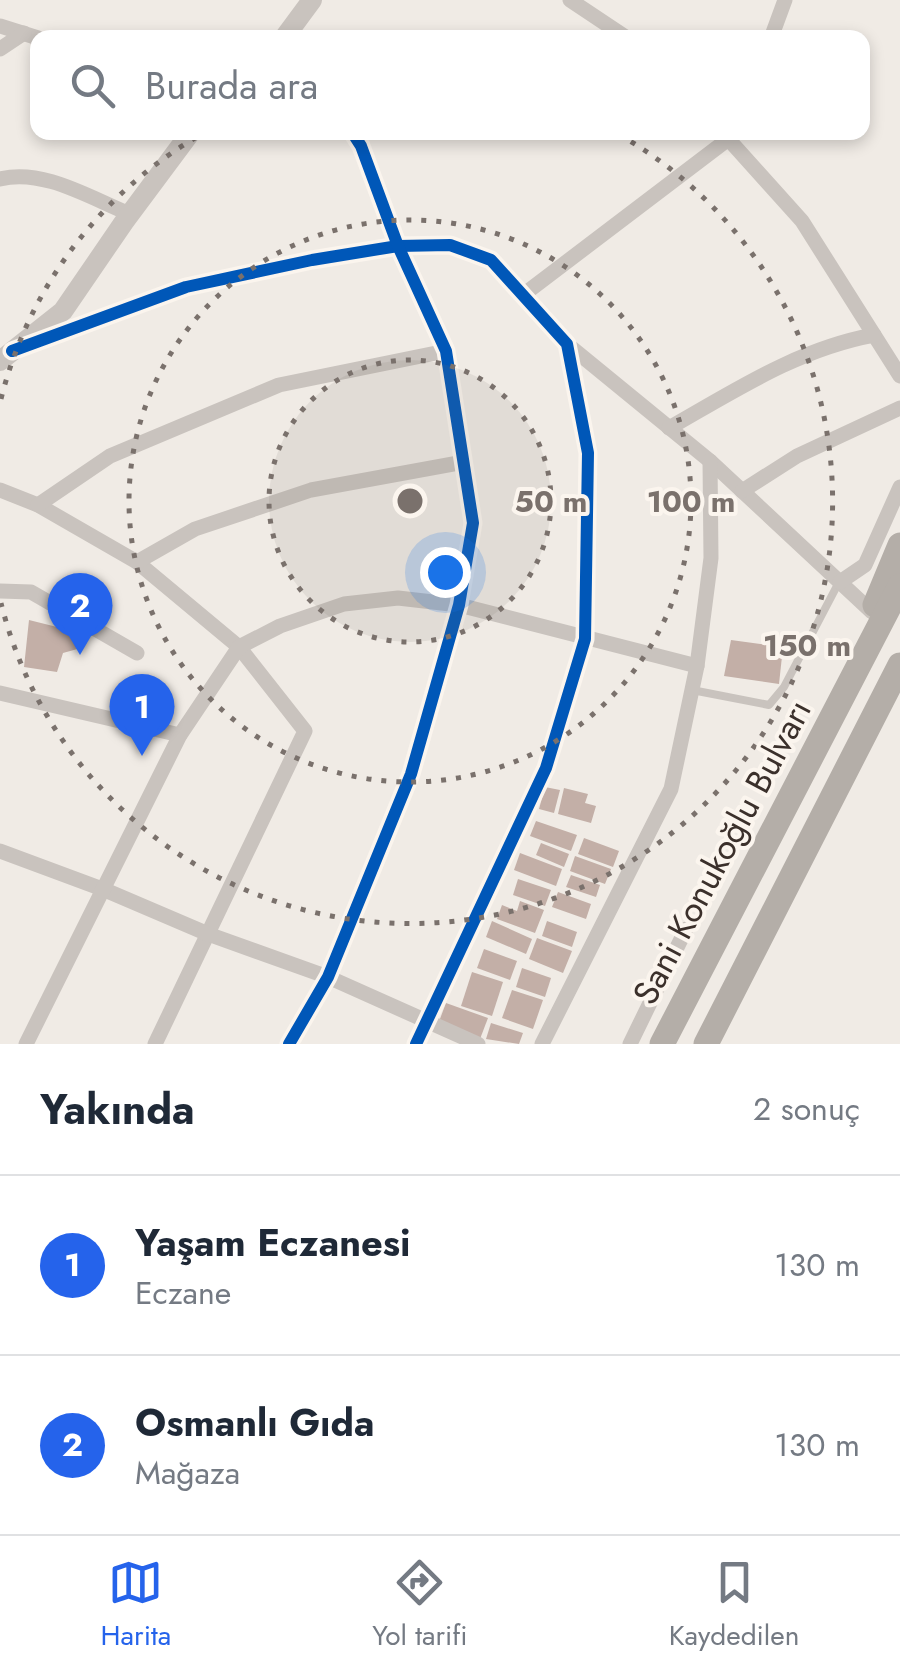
<!DOCTYPE html>
<html lang="tr">
<head>
<meta charset="utf-8">
<style>
	:root { --surface:#fff; --page:#f2f2f3; --text:#1f2937; --muted:#747a83; --line:#e0e1e3; --accent:#2563eb }
	body { margin:0; font-family:Jost,sans-serif; background:var(--page); color:var(--text) }
	.you { position:absolute; left:445px; top:572px; width:35px; height:35px; margin:-25px; border:8px solid #fff; border-radius:50%; background:#1a73e8; box-shadow:0 0 0 15px #1a73e833 }
	.badge { display:grid; place-items:center; width:65px; height:65px; border-radius:50%; background:var(--accent); color:#fff; font-size:32px; font-weight:700 }
	.pin { position:absolute; translate:-50% -82px; filter:drop-shadow(0 2px 5px #0008) }
	.pin::after { content:''; position:absolute; top:52px; width:35px; height:30px; background:inherit; clip-path:polygon(0 0,100% 0,50% 100%) }
	.list { margin:0; padding:0; list-style:none }
	h2 { display:flex; justify-content:space-between; align-items:center; height:130px; margin:0; padding:0 40px; font-size:42px }
	h2 small { font-size:32px; font-weight:400; color:var(--muted) }
	.list li { display:grid; grid-template-columns:65px 1fr auto; gap:30px; align-items:center; box-sizing:border-box; height:180px; padding:0 40px; border-top:2px solid var(--line) }
	.list b { display:block; font-size:38px; white-space:nowrap }
	.list p { margin:0; font-size:32px; white-space:nowrap; color:var(--muted) }
	.list em { font-size:32px; font-style:normal; color:var(--muted) }
	.icon { flex:none; width:55px; height:55px; fill:none; stroke:currentColor; stroke-width:2; stroke-linecap:round; stroke-linejoin:round }
	.map { position:relative; flex:none; width:900px; height:1044px; overflow:hidden }
	.search { position:absolute; background:var(--surface); box-shadow:0 5px 15px #0003; left:30px; right:30px; top:30px; height:110px; display:flex; align-items:center; gap:25px; box-sizing:border-box; padding:0 35px; border-radius:20px; color:var(--muted); font-size:38px }
	.sheet { height:490px; background:var(--surface) }
	nav { display:flex; justify-content:space-around; align-items:center; box-sizing:border-box; height:140px; border-top:2px solid var(--line); background:var(--surface); font-size:28px; color:var(--muted) }
	nav a { display:grid; justify-items:center; gap:5px }
	nav .on { color:var(--accent) }
	.map>svg:first-child { display:block }
	.building { fill:#c3afa7 }
	.lines { fill:none; stroke-linecap:round; stroke-linejoin:round }
	.service { stroke:#c9c3be; stroke-width:8 }
	.minor { stroke:#c9c3be; stroke-width:15 }
	.tertiary { stroke:#c9c3be; stroke-width:20 }
	.trunk { stroke:#b4aea8; stroke-width:25 }
	.cycleway-casing { stroke:#fbf5ee; stroke-width:19 }
	.cycleway { stroke:#0057b8; stroke-width:12 }
	.ring { fill:none; stroke:#7a716c; stroke-width:5; stroke-dasharray:5 10 }
	.labels { text-anchor:middle; dominant-baseline:central; stroke-width:8; stroke-linejoin:round; paint-order:stroke }
	.street-label { font-size:35px; fill:#3b302b; stroke:#fbf5ee }
	.centre { fill:#7a716c; stroke:#fbf5ee; stroke-width:5 }
	.ring-label { font-size:30px; text-anchor:middle; font-weight:bold; fill:#7a716c; stroke:#fbf5ee; stroke-width:8; stroke-linejoin:round; paint-order:stroke }
</style>
</head>
<body>
<div class="map">
<svg width="900" height="1044" viewBox="0 0 900 1044">
	<rect width="100%" height="100%" fill="#f0ebe5"/>
	<g class="building">
		<path d="M29,620L81,633V648L63,653L57,672L24,667Z"/>
		<path d="M731,640L783,647L779,684L724,676Z"/>
		<path d="M545,787L560,790L554,813L539,809Z"/>
		<path d="M564,788L588,794L585,803L596,806L591,823L558,814Z"/>
		<path d="M536,821L577,835L571,851L530,836Z"/>
		<path d="M584,838L619,851L613,867L578,854Z"/>
		<path d="M541,843L569,854L564,867L536,855Z"/>
		<path d="M520,853L562,869L556,886L514,870Z"/>
		<path d="M575,856L611,869L605,884L570,871Z"/>
		<path d="M571,875L600,885L596,897L566,887Z"/>
		<path d="M518,879L551,890L545,906L513,895Z"/>
		<path d="M558,892L591,904L586,919L552,907Z"/>
		<path d="M520,901L544,910L535,933L497,919L502,905L517,911Z"/>
		<path d="M492,921L532,939L526,954L486,937Z"/>
		<path d="M547,921L577,932L572,947L542,936Z"/>
		<path d="M537,938L572,951L563,973L529,959Z"/>
		<path d="M484,949L517,961L510,980L477,968Z"/>
		<path d="M522,968L551,978L545,997L516,987Z"/>
		<path d="M472,972L503,982L492,1016L461,1006Z"/>
		<path d="M512,990L543,1000L533,1029L502,1018Z"/>
		<path d="M446,1003L488,1018L480,1039L438,1024Z"/>
		<path d="M491,1023L523,1033L519,1044L486,1039Z"/>
	</g>
	<g class="lines">
		<path class="service" d="M692,690L769,705L784,687L839,582"/>
		<g class="minor">
			<path d="M570,0L627,38"/>
			<path d="M0,26L38,38"/>
			<path d="M771,38L785,0"/>
			<path d="M0,49L24,33"/>
			<path d="M722,132L802,221L900,376"/>
			<path d="M0,179C43,168 90,198 130,214"/>
			<path d="M523,295L727,140L731,132"/>
			<path d="M567,344L710,461L872,612"/>
			<path d="M25,346L186,287L312,260L398,246L450,245L491,260L567,344L588,453L585,639L546,768L416,1044"/>
			<path d="M669,428C736,390 798,349 874,335"/>
			<path d="M0,490L38,505L137,562L239,647L305,731L155,1044"/>
			<path d="M742,491L797,456L900,408"/>
			<path d="M38,505L110,456L279,385L446,351"/>
			<path d="M137,562L195,529L311,490L464,462"/>
			<path d="M840,582L865,565L900,487"/>
			<path d="M0,591L31,592L137,653"/>
			<path d="M0,693L180,735"/>
			<path d="M0,851L105,890L208,934L328,977L478,1044"/>
			<path d="M26,1044L180,735L239,647L280,626L344,604L398,598L459,605L697,666"/>
			<path d="M289,1044L328,977L411,774L459,605L473,523L446,351L398,246L361,146L352,132"/>
			<path d="M542,1044L671,789L697,666L711,558L710,461"/>
			<path d="M630,1044L686,929"/>
		</g>
		<g class="tertiary">
			<path d="M284,38L312,0"/>
			<path d="M0,361L63,311L124,222L191,132"/>
		</g>
		<g class="trunk">
			<path d="M875,605L900,545"/>
			<path d="M662,1044L900,586"/>
			<path d="M706,1044L900,665"/>
		</g>
		<g class="cycleway-casing">
			<g id="cycleway">
				<path d="M12,351L186,287L312,260L398,246L450,245L491,260L567,344L588,453L585,639L546,768L416,1044"/>
				<path d="M289,1044L328,977L411,774L459,605L473,523L446,351L398,246L361,146L352,132"/>
			</g>
		</g>
		<use href="#cycleway" class="cycleway"/>
	</g>
	<circle cx="410" cy="501" r="141" fill="#7a716c" fill-opacity=".12"/>
	<g class="ring">
		<circle cx="410" cy="501" r="141"/>
		<circle cx="410" cy="501" r="281"/>
		<path d="M1 399A422 422 0 0 1 202 134M618 134A422 422 0 1 1 1 603"/>
	</g>
	<g class="labels">
		<g class="street-label">
			<text transform="translate(722 852) rotate(-62)">Sani Konukoğlu Bulvarı</text>
		</g>
	</g>
	<circle cx="410" cy="501" r="15" class="centre"/>
	<g class="ring-label">
		<text x="551" y="512">50 m</text>
		<text x="691" y="512">100 m</text>
		<text x="807" y="656">150 m</text>
	</g>
</svg>
<div class="you"></div>
<div class="pin badge" style="left:142px;top:756px">1</div>
<div class="pin badge" style="left:80px;top:655px">2</div>
<div class="search"><svg class="icon" aria-label="search" viewBox="0 0 24 24"><circle cx="10" cy="10" r="6"/><path d="M15 15l6 6"/></svg>Burada ara</div>
</div>
<section class="sheet">
<h2>Yakında<small>2 sonuç</small></h2>
<ul class="list">
<li><span class="badge">1</span><div><b>Yaşam Eczanesi</b><p>Eczane</p></div><em>130 m</em></li>
<li><span class="badge">2</span><div><b>Osmanlı Gıda</b><p>Mağaza</p></div><em>130 m</em></li>
</ul>
</section>
<nav>
<a class="on"><svg class="icon" aria-label="map" viewBox="0 0 24 24"><path d="M3 6l6-2 6 2 6-2v14l-6 2-6-2-6 2zM9 4v14M15 6v14"/></svg>Harita</a>
<a><svg class="icon" aria-label="directions" viewBox="0 0 24 24"><path d="M12 3l9 9-9 9-9-9zM9 14v-3h6M13 9l2 2-2 2"/></svg>Yol tarifi</a>
<a><svg class="icon" aria-label="saved" viewBox="0 0 24 24"><path d="M7 4h10v16l-5-4-5 4z"/></svg>Kaydedilen</a>
</nav>
</body>
</html>
